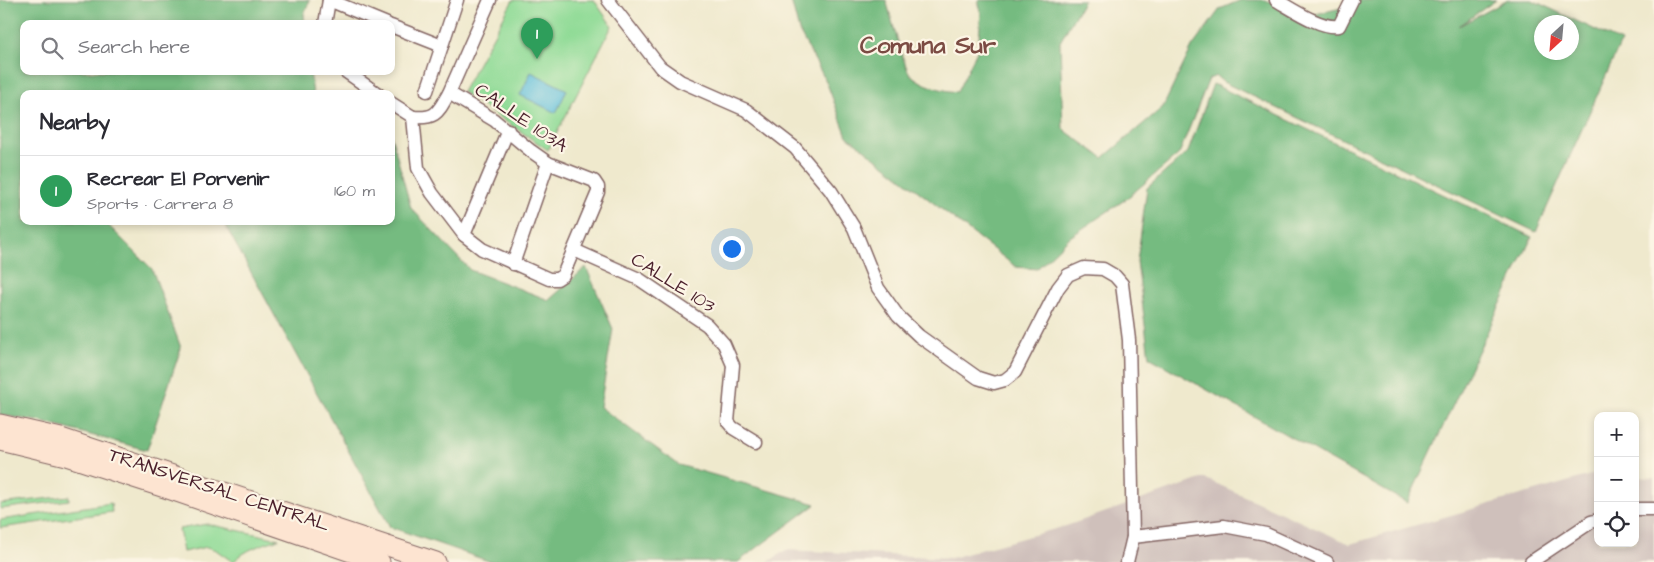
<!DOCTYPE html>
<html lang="en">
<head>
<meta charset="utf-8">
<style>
	:root { --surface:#fff; --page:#f7f7f7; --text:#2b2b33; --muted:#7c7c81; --line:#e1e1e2; --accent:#111827 }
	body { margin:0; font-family:"Architects Daughter",sans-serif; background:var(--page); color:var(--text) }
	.controls { position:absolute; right:15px; bottom:15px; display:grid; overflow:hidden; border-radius:10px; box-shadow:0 2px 8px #0003 }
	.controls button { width:45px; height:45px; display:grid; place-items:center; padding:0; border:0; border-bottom:1px solid var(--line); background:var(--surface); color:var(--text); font:25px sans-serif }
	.compass { position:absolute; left:1534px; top:15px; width:45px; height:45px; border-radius:50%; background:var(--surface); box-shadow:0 2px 8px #0003; rotate:206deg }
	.you { position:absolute; left:731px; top:248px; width:18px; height:18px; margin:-12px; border:4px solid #fff; border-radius:50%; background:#1a73e8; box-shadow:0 0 0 8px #1a73e833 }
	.badge { display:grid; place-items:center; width:32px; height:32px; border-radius:50%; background:var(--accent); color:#fff; font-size:16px; font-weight:700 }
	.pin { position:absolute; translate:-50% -41px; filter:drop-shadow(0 1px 2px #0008) }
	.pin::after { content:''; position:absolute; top:26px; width:18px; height:15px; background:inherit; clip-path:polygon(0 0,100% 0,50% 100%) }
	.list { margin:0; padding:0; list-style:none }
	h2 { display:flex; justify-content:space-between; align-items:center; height:65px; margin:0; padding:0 20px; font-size:21px }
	h2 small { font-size:16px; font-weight:400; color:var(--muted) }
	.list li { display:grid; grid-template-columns:32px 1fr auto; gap:15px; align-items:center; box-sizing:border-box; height:70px; padding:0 20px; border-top:1px solid var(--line) }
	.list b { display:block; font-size:19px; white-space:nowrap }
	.list p { margin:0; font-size:16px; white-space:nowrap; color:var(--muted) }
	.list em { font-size:16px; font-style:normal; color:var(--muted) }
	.icon { flex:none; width:28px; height:28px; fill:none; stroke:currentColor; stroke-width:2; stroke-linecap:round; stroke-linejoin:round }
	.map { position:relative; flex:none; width:1654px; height:562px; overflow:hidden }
	.search { position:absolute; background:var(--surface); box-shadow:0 2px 8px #0003; left:20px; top:20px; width:375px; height:55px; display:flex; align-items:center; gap:12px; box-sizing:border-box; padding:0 18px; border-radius:10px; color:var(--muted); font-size:19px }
	.panel { position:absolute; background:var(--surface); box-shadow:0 2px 8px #0003; left:20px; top:90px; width:375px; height:135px; border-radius:10px }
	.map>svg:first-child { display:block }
	.industrial { fill:#cfc0bb }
	.green { fill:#91db97; stroke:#6e7d61 }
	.forest { fill:#74bb80; stroke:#5f6d56; fill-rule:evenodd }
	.water { fill:#5dbfdb; stroke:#546f83 }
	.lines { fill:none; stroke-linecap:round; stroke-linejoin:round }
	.minor-casing { stroke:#846664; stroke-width:15 }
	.secondary-casing { stroke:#846664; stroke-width:21 }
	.minor { stroke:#fff; stroke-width:12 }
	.secondary { stroke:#fde4d1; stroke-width:19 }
	.labels { text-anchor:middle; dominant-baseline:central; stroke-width:4.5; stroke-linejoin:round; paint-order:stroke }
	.street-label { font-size:19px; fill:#4a1f2b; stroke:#fcf5e5 }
	.district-label { font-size:24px; font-weight:bold; fill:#7b4b43; stroke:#fcf5e5 }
</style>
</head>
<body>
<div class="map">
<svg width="1654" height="562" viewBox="0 0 1654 562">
	<rect width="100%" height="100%" fill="#fcf5e5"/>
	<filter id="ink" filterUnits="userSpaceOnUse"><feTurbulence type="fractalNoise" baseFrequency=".02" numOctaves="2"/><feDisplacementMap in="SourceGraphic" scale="10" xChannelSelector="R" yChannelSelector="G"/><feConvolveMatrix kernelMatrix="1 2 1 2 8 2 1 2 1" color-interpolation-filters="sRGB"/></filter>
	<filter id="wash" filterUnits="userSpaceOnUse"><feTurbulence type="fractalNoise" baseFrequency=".0096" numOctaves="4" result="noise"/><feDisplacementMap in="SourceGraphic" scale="20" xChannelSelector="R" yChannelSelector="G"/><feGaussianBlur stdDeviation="1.12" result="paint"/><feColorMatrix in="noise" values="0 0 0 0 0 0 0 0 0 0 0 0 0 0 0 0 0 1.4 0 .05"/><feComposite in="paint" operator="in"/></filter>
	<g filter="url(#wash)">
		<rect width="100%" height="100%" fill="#efe9cd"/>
		<path class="industrial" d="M1598,473V543H1635V477L1654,478V562H768L786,550L951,558L1066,526L1204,478L1350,544Z"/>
		<g class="green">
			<path d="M513,0H594L612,26L548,150L462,92Z"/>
			<path d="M69,496V500L0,509V504Z"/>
			<path d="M111,503L112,512L0,528V520Z"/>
			<path d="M207,524L279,539C261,545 246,549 233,562L216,550L207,547L183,552L179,529Z"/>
		</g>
		<g class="forest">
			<path d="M0,0H310L304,14L305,24H24V71H310L313,94H24V221H107L106,223L152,269L181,348L147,450L38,421L0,415Z"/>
			<path d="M791,0H886C890,13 904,67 910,74C923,86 941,90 957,92L978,49L981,13L978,0H1084L1060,42L1063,129L1103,158L1163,107L1192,47L1220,9L1241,0H1265L1307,16L1341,8L1357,0H1496L1459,26L1508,0H1532L1621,42L1536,232L1223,82L1216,76L1209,79L1179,154L1126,199L1070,237L1037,269L1016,267L847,136L826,81L799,31ZM1542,22H1572V52H1542Z"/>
			<path d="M1213,84L1532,237L1407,503L1149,357L1137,261L1147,188L1188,152Z"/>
			<path d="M391,135L411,208L470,270L549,300L586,267L613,329L600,407L679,465L816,504L738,562H491L390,527L223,221H391Z"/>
		</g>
		<path class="water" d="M531,72L567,90L556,113L520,95Z"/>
	</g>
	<g filter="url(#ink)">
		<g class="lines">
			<g class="minor-casing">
				<g id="minor">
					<path d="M329,0L387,24"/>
					<path d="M608,0L660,67L680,81L746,110L795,148L831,191L854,228L878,288L898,316L919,336L978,378L994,383L1005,380L1015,372L1058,288L1068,275L1084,268L1103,269L1115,276L1122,284L1129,340L1132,490L1133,537L1127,562"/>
					<path d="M1276,0C1292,9 1321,29 1339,26L1352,0"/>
					<path d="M325,24L329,0"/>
					<path d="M391,26L442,46"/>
					<path d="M345,71L378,94"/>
					<path d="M427,91L457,0"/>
					<path d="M391,103L413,117"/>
					<path d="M413,117L418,168L432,193L464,235L482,249L549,279H557L563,275L598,192V187L594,181L548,163L531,151L494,120L449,93"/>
					<path d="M413,117C437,119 438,112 449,93L490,0"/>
					<path d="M464,235L508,130"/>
					<path d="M574,250L639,279L707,325L724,344L733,365L728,422L733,428L756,442"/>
					<path d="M513,264L548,163"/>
					<path d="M1635,509H1654"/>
					<path d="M1133,537L1224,526L1266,534L1327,562"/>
					<path d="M1531,562L1591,522L1598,520"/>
				</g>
			</g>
			<g class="secondary-casing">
				<g id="secondary">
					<path d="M0,424L61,438L436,562"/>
					<path d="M0,440L66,456L171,490L380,562"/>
				</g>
			</g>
			<use href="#minor" class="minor"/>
			<use href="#secondary" class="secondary"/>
		</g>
	</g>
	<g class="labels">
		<g class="street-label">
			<text transform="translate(521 118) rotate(34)">CALLE 103A</text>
			<text transform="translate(673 283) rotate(32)">CALLE 103</text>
			<text transform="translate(219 490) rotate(18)">TRANSVERSAL CENTRAL</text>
		</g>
		<g class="district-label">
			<text x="928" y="46">Comuna Sur</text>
		</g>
	</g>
</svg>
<div class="controls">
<button>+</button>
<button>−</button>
<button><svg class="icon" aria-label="locate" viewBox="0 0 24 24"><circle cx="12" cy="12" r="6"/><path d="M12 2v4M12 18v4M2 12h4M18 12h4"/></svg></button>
</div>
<svg class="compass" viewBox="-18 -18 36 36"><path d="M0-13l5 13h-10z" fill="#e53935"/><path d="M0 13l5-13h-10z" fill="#7c7c81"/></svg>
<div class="you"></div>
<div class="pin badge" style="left:537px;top:59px;background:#2e9e5b">1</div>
<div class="search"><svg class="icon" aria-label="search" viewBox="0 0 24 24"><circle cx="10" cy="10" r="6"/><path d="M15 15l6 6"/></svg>Search here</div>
<section class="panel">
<h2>Nearby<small></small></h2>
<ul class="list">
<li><span class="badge" style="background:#2e9e5b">1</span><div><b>Recrear El Porvenir</b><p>Sports · Carrera 8</p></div><em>160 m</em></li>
</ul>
</section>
</div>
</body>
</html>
